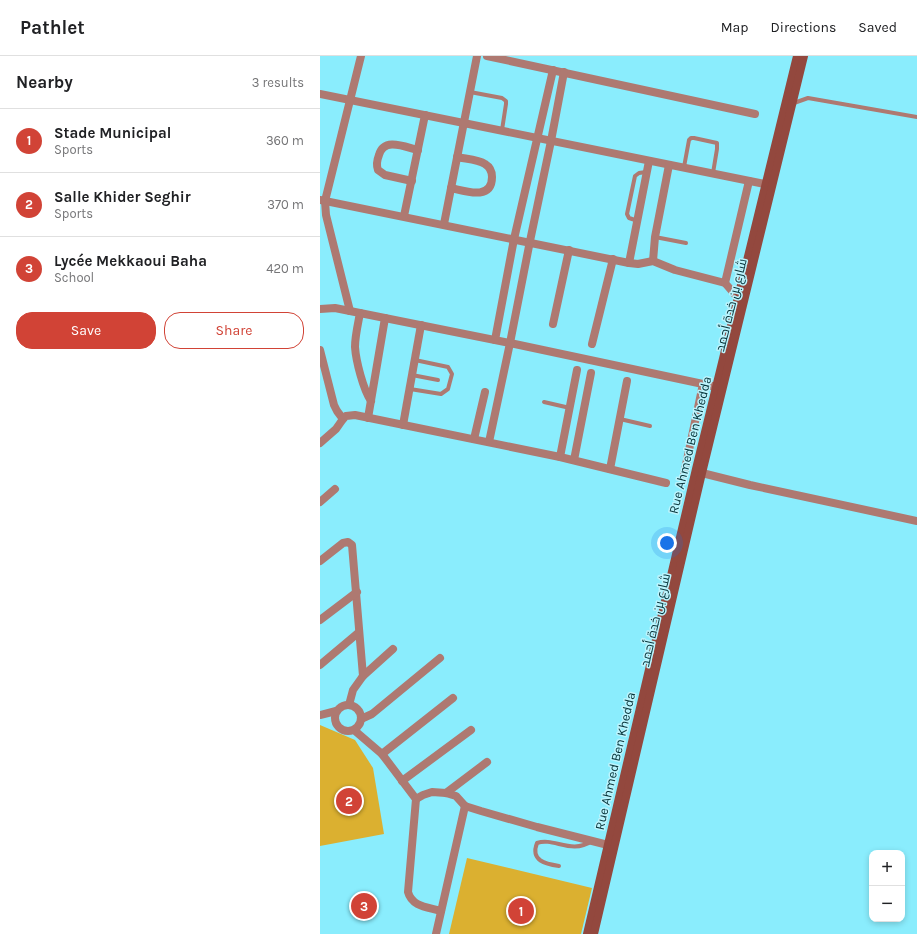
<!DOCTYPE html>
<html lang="en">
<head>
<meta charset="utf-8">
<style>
	:root { --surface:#fff; --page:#f6f6f6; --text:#202124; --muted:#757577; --line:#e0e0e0; --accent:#d14336 }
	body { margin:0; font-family:Karla,Cairo,sans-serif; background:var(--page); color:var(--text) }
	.controls { position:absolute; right:12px; bottom:12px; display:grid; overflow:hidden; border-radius:8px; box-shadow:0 2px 6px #0003 }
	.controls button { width:36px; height:36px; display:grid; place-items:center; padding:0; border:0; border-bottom:1px solid var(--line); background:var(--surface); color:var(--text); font:20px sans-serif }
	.you { position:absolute; left:347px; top:487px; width:14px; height:14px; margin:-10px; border:3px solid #fff; border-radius:50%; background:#1a73e8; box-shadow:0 0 0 6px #1a73e833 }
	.badge { display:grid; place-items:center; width:26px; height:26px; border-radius:50%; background:var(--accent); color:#fff; font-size:13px; font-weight:700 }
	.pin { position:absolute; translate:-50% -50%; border:2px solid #fff; box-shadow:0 1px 4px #0006 }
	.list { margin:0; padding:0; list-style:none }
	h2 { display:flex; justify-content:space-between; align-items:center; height:52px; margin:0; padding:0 16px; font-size:17px }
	h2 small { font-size:13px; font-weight:400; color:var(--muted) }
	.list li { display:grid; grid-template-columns:26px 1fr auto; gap:12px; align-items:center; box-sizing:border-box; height:64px; padding:0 16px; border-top:1px solid var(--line) }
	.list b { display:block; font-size:15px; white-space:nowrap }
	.list p { margin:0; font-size:13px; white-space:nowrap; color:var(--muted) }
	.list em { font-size:13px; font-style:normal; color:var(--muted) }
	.actions { display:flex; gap:8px; padding:12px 16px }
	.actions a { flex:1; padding:9px 0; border:1px solid var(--accent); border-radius:16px; text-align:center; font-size:14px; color:var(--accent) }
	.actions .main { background:var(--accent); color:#fff }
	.map { position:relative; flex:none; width:597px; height:878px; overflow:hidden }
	header { display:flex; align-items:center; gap:24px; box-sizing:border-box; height:56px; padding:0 20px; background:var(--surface); border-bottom:1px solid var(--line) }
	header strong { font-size:19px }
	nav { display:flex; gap:22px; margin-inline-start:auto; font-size:14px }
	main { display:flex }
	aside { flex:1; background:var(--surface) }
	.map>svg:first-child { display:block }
	.green { fill:#dbb030 }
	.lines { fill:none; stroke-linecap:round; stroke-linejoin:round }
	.lane { stroke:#ae7971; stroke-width:4 }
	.street { stroke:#ae7971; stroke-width:8 }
	.secondary { stroke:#93483e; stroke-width:8 }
	.labels { text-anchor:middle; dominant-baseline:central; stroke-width:3; stroke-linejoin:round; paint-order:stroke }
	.street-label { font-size:13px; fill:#06343a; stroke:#bcf4fd }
</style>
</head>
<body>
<header>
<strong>Pathlet</strong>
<nav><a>Map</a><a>Directions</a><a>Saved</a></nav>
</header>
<main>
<aside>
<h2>Nearby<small>3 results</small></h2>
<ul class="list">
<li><span class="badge">1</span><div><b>Stade Municipal</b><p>Sports</p></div><em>360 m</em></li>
<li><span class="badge">2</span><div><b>Salle Khider Seghir</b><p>Sports</p></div><em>370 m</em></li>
<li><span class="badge">3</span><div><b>Lycée Mekkaoui Baha</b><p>School</p></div><em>420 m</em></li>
</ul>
<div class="actions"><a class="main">Save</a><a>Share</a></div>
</aside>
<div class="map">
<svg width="597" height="878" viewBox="0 0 597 878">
	<rect width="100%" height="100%" fill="#8aedfd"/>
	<g class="green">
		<path d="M0,669L35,684L53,712L64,778L0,790Z"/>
		<path d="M147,802L272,832L261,878H129Z"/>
	</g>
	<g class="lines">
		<g class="lane">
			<path d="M150,36L182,42L186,45V48L182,74"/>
			<path d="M474,47L488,42L597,61"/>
			<path d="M364,111L369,84L371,82H374L397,87V93L393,117"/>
			<path d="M318,165L309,162L307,158L315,120L319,117L326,116"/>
			<path d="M335,181L366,187"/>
			<path d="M92,319L118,324"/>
			<path d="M90,333L121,338L128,333L132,318L128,311L95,304"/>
			<path d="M224,346L250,352"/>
			<path d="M300,363L330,370"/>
			<path d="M239,810C226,808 210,805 217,787C234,781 251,799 272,785"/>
		</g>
		<g class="street">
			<path d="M167,0L435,58"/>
			<path d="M0,38L445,128"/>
			<path d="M92,125L65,119L58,114C56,109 57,104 59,99C64,81 85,91 98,94"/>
			<path d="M131,132C145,135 172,145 172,121C172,116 170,111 165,108C158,103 146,103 137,101"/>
			<path d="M0,144L309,207L318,208L333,205L355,214L405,227"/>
			<path d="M84,160L105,59"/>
			<path d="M124,168L157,0"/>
			<path d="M333,205L335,181L349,109"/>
			<path d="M309,207L329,105"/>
			<path d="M418,242L405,227L429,125"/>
			<path d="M0,253L15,252L190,287L397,331"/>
			<path d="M30,255L6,159L5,145L41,0"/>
			<path d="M40,257C38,268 35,280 35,291C36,305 43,333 51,345"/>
			<path d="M233,268L249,194"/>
			<path d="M175,284L194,183L233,14"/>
			<path d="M272,288L293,203"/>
			<path d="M0,294L14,349L17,355L23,363"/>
			<path d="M48,362L65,262"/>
			<path d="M83,369L101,269"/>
			<path d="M154,383L165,336"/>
			<path d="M169,386L190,287L210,185L231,85L244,16"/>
			<path d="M0,387L16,373L23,363L26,360L35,359L240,401L346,427"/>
			<path d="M240,401L257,314"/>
			<path d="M254,404L271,317"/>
			<path d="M290,413L307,325"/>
			<path d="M382,417L430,429L597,465"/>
			<path d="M364,418L383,328"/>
			<path d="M0,446L15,433"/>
			<path d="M0,505L23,487L28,486L32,489L43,620L33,634L29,649"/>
			<path d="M0,564L37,536"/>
			<path d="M0,609L38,577"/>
			<path d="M43,620L73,593"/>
			<circle cx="28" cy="662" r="13"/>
			<path d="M0,659L16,655"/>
			<path d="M41,663L52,658L120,602"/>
			<path d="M34,674L62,698L96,743L88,836C92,851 108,851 121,855"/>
			<path d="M62,698L133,642"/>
			<path d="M82,725L151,674"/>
			<path d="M126,737L167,706"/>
			<path d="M96,743L103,739L112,736L126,737L136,740L145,750L161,755L217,771L288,789"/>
			<path d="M116,878L145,750"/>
		</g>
		<g class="secondary">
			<path d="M267,878L376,413L477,0"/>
			<path d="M274,878L382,417L484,0"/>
		</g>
	</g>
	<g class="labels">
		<g class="street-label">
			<text transform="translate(411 249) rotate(-76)">شارع بن خدة أحمد</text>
			<text transform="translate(370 389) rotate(-76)">Rue Ahmed Ben Khedda</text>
			<text transform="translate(335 564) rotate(-77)">شارع بن خدة أحمد</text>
			<text transform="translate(295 705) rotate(-77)">Rue Ahmed Ben Khedda</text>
		</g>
	</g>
</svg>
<div class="controls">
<button>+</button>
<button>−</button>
</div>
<div class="you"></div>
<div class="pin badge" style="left:201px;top:855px">1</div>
<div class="pin badge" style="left:29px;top:745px">2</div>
<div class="pin badge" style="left:44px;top:850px">3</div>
</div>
</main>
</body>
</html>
